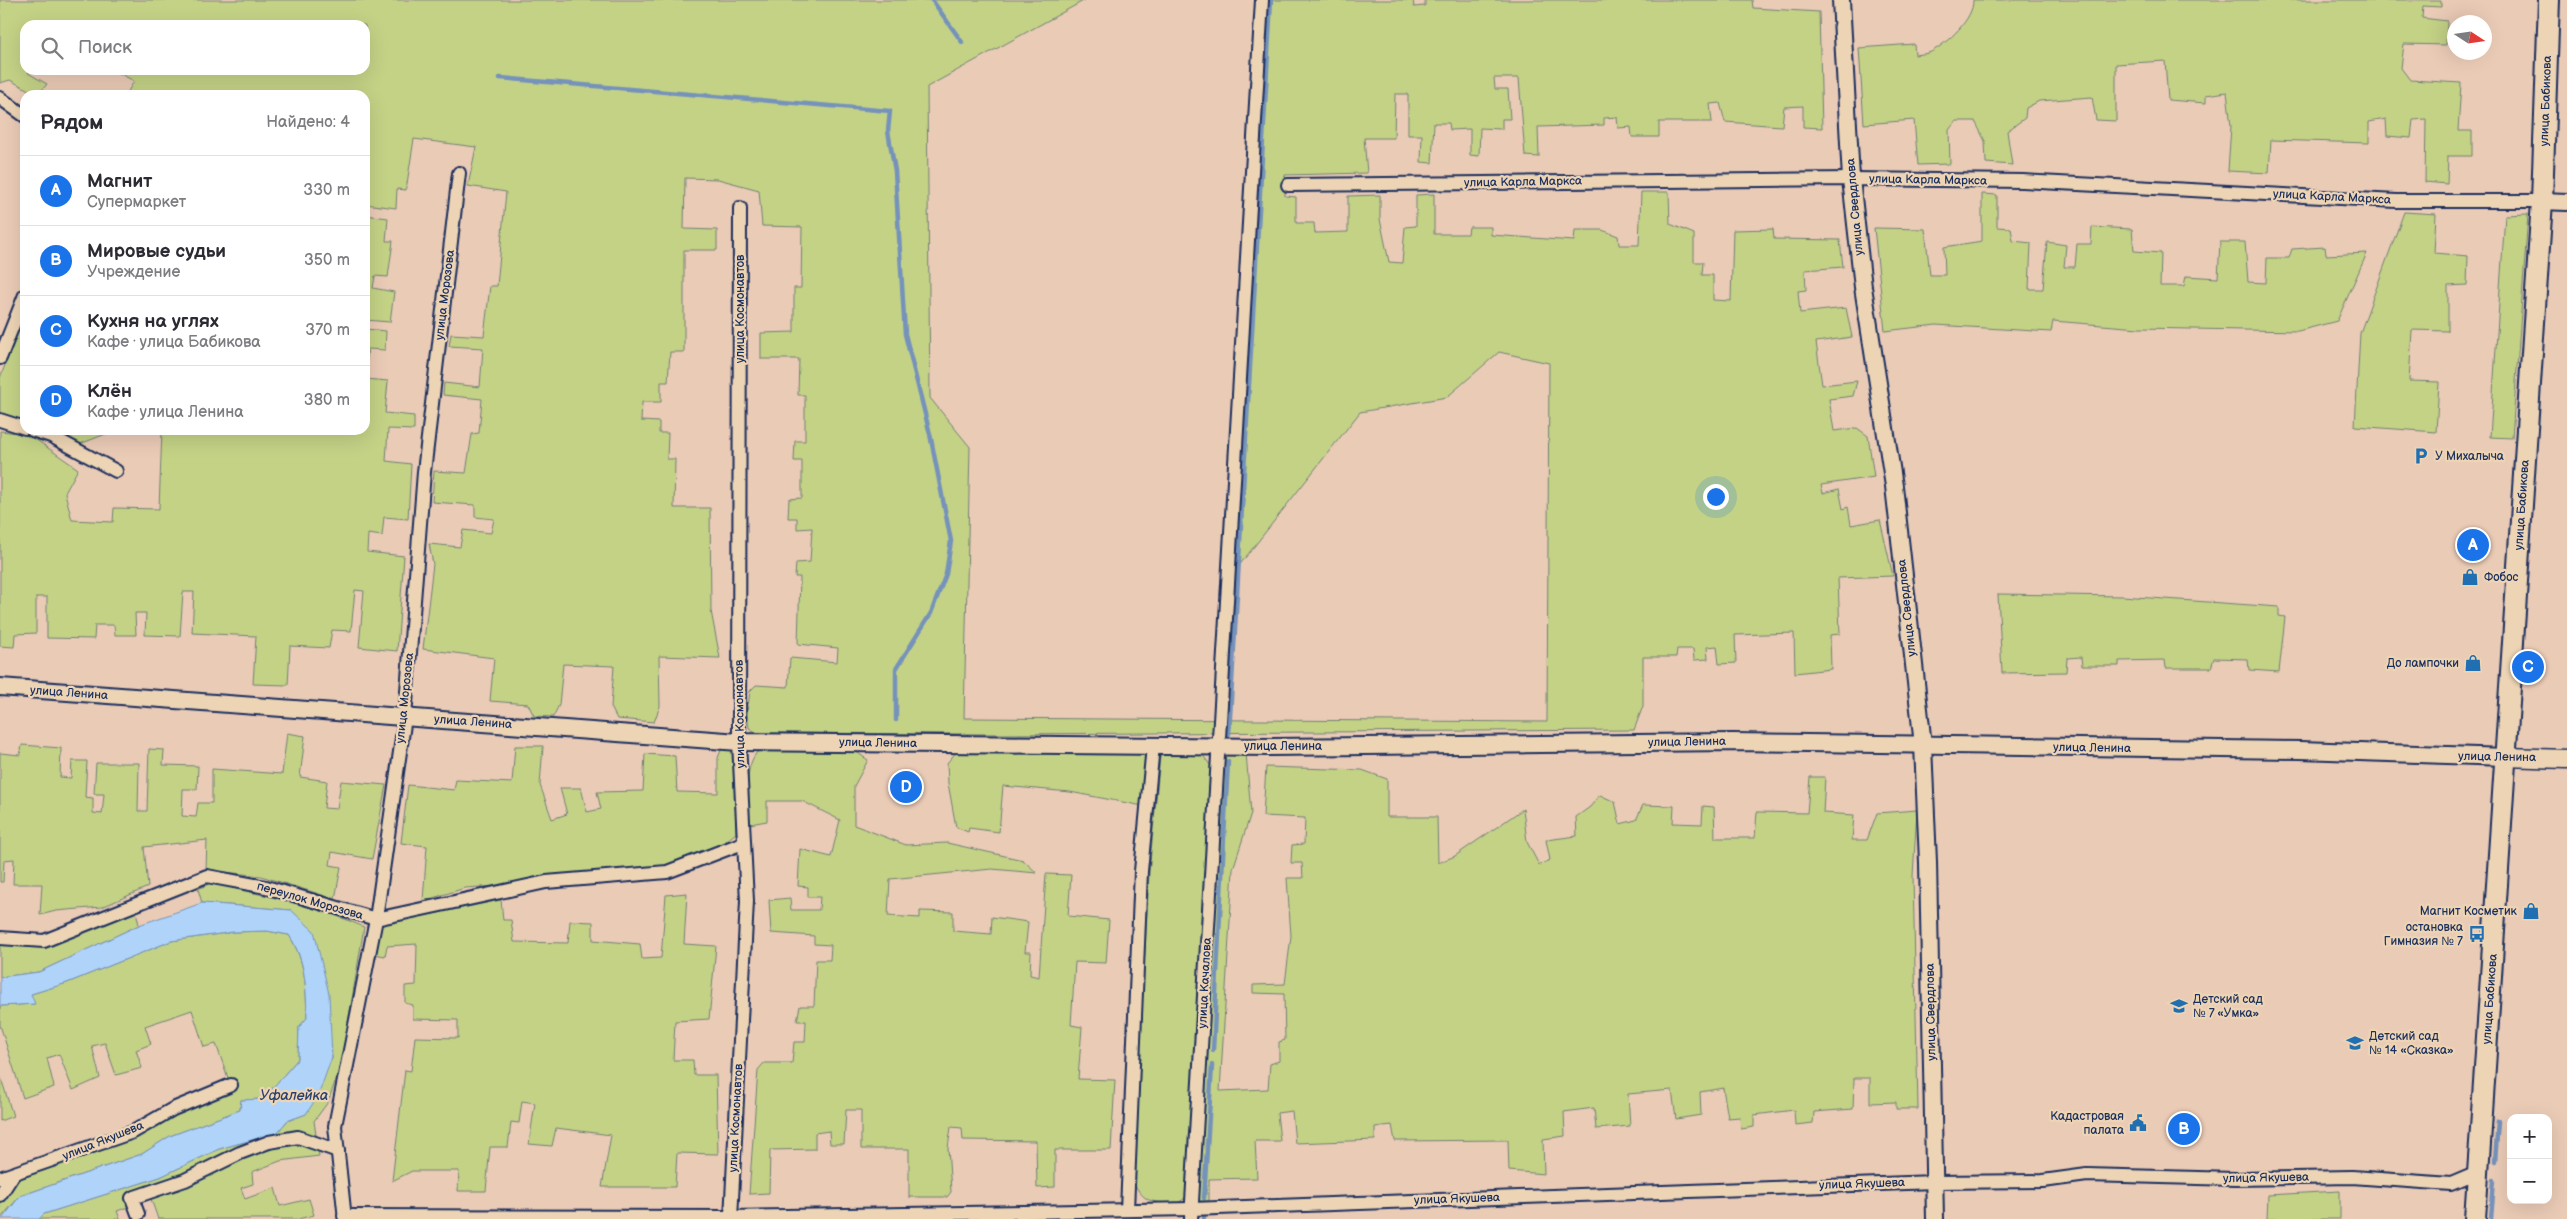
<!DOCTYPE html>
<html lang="ru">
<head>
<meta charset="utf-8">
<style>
	:root { --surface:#fff; --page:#f2f2f3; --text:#2b2b33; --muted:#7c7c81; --line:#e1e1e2; --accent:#1a73e8 }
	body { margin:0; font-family:"Balsamiq Sans",sans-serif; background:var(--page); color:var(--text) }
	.controls { position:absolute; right:15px; bottom:15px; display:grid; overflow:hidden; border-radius:10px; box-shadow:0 5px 20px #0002 }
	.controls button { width:45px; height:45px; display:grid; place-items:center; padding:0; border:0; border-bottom:1px solid var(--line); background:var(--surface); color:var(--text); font:25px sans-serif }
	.compass { position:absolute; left:2447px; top:15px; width:45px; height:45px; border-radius:50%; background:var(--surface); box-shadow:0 5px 20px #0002; rotate:102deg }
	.you { position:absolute; left:1715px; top:496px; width:18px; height:18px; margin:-12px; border:4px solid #fff; border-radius:50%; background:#1a73e8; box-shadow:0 0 0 8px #1a73e833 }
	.badge { display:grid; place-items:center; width:32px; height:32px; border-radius:50%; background:var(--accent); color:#fff; font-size:16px; font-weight:700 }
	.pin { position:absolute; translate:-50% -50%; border:2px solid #fff; box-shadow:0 1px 5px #0006 }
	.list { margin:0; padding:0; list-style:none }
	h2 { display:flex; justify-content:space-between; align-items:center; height:65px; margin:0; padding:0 20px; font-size:21px }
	h2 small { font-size:16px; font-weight:400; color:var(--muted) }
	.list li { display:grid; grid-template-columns:32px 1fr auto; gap:15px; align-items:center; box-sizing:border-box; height:70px; padding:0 20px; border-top:1px solid var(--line) }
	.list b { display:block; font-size:19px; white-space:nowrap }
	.list p { margin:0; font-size:16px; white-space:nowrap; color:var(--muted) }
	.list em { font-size:16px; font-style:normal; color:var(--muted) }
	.icon { flex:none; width:28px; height:28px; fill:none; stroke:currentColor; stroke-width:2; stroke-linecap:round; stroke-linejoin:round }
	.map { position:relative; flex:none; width:2567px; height:1219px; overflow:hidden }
	.search { position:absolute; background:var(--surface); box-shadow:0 5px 20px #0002; left:20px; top:20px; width:350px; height:55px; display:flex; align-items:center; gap:12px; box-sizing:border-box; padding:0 18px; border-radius:15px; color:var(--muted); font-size:19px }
	.panel { position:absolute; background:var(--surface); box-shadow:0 5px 20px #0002; left:20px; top:90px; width:350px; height:345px; border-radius:15px }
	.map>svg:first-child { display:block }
	.green { fill:#c4d286; stroke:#708072 }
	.water { fill:#b0d4f9; stroke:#7492bb }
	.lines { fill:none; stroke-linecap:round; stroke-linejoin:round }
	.stream { stroke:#7492bb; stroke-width:4.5 }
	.minor-casing { stroke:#1b2f5e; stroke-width:16 }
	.tertiary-casing { stroke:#1b2f5e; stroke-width:20 }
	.secondary-casing { stroke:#1b2f5e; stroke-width:21 }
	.primary-casing { stroke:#1b2f5e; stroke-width:24 }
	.minor { stroke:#edd4b4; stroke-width:12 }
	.tertiary { stroke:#edd4b4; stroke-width:16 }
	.secondary { stroke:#edd4b4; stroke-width:18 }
	.primary { stroke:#edd4b4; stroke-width:20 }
	.labels { text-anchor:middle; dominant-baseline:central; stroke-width:4.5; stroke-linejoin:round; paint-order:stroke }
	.street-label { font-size:12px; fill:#1b2f5e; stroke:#edd4b4 }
	.poi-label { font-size:12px; fill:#1b2f5e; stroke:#edd4b4; text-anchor:start }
	.water-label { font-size:14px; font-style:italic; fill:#2a406e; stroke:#edd4b4 }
</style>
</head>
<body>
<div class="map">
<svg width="2567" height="1219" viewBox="0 0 2567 1219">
	<rect width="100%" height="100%" fill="#eacbb6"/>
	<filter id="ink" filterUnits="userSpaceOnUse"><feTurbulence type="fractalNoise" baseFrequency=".02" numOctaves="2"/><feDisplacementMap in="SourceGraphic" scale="10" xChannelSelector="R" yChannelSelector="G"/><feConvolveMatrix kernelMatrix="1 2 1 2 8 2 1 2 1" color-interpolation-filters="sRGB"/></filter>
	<g filter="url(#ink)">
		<g class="green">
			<path d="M0,0H1085L927,87L930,398L970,447L964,718L1547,722L1549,363L1499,352L1447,397L1360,412L1234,572L1268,0H1413L1414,7L1425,6V0H1752L1753,8L1819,12L1822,128L1803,127V106L1784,107L1782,126L1725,122L1720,103L1710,104L1712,122H1659V137H1632L1631,127L1618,128L1617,117L1604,118V125L1538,127L1539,157L1525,156L1519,78H1494L1495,89H1508L1510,119H1502V129L1480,128L1479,156L1470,155V129L1450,130L1449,123H1434L1432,163L1421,162L1422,135H1408V94H1395L1394,138H1364L1367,173L1285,175V196L1296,197V223H1314L1315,233L1348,232V196L1380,195V219L1389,262L1402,263L1405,227L1416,226V195L1434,194V234H1468L1469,227H1491V235L1574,241L1575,230H1602L1618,236L1619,245H1639L1641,192H1669L1670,224L1694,234V262H1703L1702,275H1713V300L1731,301L1733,230L1773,229L1774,239L1840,240L1843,267L1805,270L1806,290L1798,291L1800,313L1846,308L1852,337L1816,342L1822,385L1857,381L1853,396L1829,399L1834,431L1857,428L1868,436L1874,477L1821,485L1823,493L1839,489L1843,509L1848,507L1851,525L1880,520L1893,576L1838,578L1840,634L1830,635L1831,669L1795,673L1794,633L1735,635L1736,663L1719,664L1717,646L1707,647L1708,659L1694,660L1693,649H1677L1676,657H1643V706L1634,730L998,734L757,733L749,728L747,714L750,691L756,685L788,687L790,658L837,662L838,648L798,644L800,577H795L796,563L810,562L812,528L797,529V518H788L789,499L802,498V461H794L795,441H805V395H798L799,359H761V333L794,332V288H801L802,227L762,226L759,190L718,179L685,178L684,229L717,230V250H684V352H670L668,382H661V402H642L641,421L659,422V433H668L667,459H675L674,508H710L711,611L720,658L659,656L660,706L654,722L617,719L611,707L614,666L563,664L559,705L553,717L534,716L528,704L490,701L494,658L423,649L433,564L429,544L460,547L463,530L491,533L494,519L475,517V505L432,502L434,471L466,473L472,434L479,433L482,399L443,395L444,383L480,387L483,348L449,346L451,334L484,336L490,286H497L506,192L468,186L476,147L414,139L406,190L397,189L396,208L365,204V95H126L134,81L113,70H365V25H25V70H30L28,73L47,84L38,95L10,80L0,83Z"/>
			<path d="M1973,0H2441V7L2423,6L2422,18L2447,21L2446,45L2404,44L2401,68L2410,80L2461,83L2458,131H2472V156H2448L2447,184L2425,182L2426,119L2413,120L2411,138L2387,136L2386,119L2369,122V143L2271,140L2269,173L2228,171L2231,126L2227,92L2206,95V103L2168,100L2165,61L2116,64V121L2096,120L2092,97L2039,101L2026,108L2025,118L2007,131L2012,165L1986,163L1985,141L1975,121H1956L1949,130L1950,164L1918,165L1914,120L1864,124L1859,48L1914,44L1915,55C1920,54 1927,54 1931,52C1947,43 1974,19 1973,0Z"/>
			<path d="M1982,194L1997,195V227L2011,228L2013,241L2031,243L2029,289H2043L2047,242L2066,245L2064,267H2075L2077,244H2091L2092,227L2132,229L2134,251L2161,253L2160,286H2184L2186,276L2218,278L2220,242H2245L2248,282L2266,283L2267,258H2289L2292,249L2325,247L2326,255L2367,253L2337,321L2298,331L2139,328L2053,321L2051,332L1936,325L1885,331L1874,228L1925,229L1930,275H1945L1944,247L1982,241Z"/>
			<path d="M2404,212L2436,214L2434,253L2468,256L2467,285L2448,286V331L2412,330L2409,381L2439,382L2436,432L2355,426L2360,333Z"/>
			<path d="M2528,214L2512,438L2490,437L2505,215Z"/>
			<path d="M365,215L388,218L386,241H393L388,277L375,276L373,288L394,292L390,322L365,320Z"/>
			<path d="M25,314V423L0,414V378Z"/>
			<path d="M365,329L386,331L385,350L368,349L366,366Z"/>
			<path d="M365,379L388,381L385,413L414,416V430L388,429L386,461L411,464L408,519L384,517L382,536L368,534L367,552L404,556L397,651L359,647L364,591L355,590L351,631L332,630L329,648L290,646L288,685L253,684L256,636L192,633L194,592H183L180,636L145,635L146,613H135L136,635H115L114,625H95L94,639L47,638V597H36V633L15,634L14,647L0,646V431L28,434L78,469L65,493L72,520L113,522L114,508L159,509L162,430H365Z"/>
			<path d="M45,430H116L80,444Z"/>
			<path d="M1998,594L2122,596L2279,607V616L2285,617L2279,672L2249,670L2248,659L2214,658L2211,668H2166L2165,660L2119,661V666H2082L2081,657L2067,658L2066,672L2002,673Z"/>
			<path d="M287,733L305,736L300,777L327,781L324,808L337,809L341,781L386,785L372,859L332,852L330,865L341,867L335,899L261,876L206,870L207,840L144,847L148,887L102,907L56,911L40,915L42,884H13L14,859L4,860L3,882H0V753L20,755L22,745L61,748L60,777L71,778L72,761H87L85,797L93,798V813L102,814L104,794H94L96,763H139L138,811H147L149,749L164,750L163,765L198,766L197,789H183L182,816L196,817L198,803H212V769L282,774Z"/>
			<path d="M515,746H543L540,785L552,819L567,814L560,788H581L587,812L601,809L597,792L643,791L645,754L675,756L677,792L718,793V758L721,750L734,749L736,833L716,849L664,866L564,874L496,886L465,888L423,901L427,846L401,843L408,785L454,790L456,780L512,783Z"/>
			<path d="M773,749L855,751L868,760L854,786V825L906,845L947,843L1023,860L1037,873L992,869L890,879L888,916L920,918V911L953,912V931L991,934L992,917L1028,922L1025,952H1031L1030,975L1039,977L1046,874L1071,875L1068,916L1109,920L1106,963L1075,962L1071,1025L1082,1027L1078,1079L1115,1080L1111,1150H1055V1187L1037,1188L1036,1141L963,1140L962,1128L951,1127L948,1148L951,1192L947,1197H909V1149H861V1110H846L844,1144H830L829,1131L815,1133V1149L770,1150L769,1193L749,1194L758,1070L764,1063H792L794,1042H805L806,1021H797L800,1006H814L816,960H830L831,945L814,944V936L771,933L769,900L790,898L791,910H819L820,897H808V887L798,886L800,849L831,857L840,820L802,801H767V821L750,824C749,801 742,772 757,752Z"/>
			<path d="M958,750L1147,753L1143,806L1070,792L1003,786L999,832L969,828L968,832L956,827L948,783L947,763Z"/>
			<path d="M1166,753H1201L1211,766L1188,1196L1178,1203C1155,1202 1144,1205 1133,1181L1149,873L1160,757Z"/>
			<path d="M1246,753L1251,813L1233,869L1220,1091L1268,1089L1270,1064L1279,1061V1042L1285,1040L1284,994L1253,993V985L1285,984L1291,936L1287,878H1303L1302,863H1291L1292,845L1304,844L1305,818L1263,816L1266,767L1362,770L1387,779V817H1437L1438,863L1455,856L1523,809L1527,842L1539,865L1550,860L1546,840L1577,836L1576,817L1590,807L1600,795L1615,802L1620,824L1636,820L1643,805L1674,806L1673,823L1702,824L1703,806L1714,807L1715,838H1755L1757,812L1807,813L1810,777H1825L1823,813L1854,815L1852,840H1867L1877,813L1917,810L1913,876L1918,1109H1896V1102L1870,1103V1078H1854L1853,1109L1814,1112L1813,1123L1795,1125L1794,1110L1754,1115V1127L1741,1129L1740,1117L1728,1118L1723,1088L1700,1092L1701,1115L1676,1119L1672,1090L1628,1094L1630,1126L1596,1129L1594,1108L1564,1112L1565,1136L1543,1139L1544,1174L1509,1171L1508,1140L1395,1141L1392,1125L1375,1127V1140L1295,1143L1292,1111L1277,1113L1280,1141H1255L1257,1178L1209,1179V1201H1198L1221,754Z"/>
			<path d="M211,883C263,895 315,905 364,927L341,1065L328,1102L314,1121L319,1156L280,1161L252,1172L253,1184L241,1188L245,1199L275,1188L280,1206L309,1199L314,1215L298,1219H158L151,1199L117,1211L120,1219H39L44,1214L160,1177L219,1149L277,1133L287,1121L306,1114L332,1057L291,910L202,903L198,889Z"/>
			<path d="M687,893L684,944L716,946L709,1019L675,1021L673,1060H693L694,1075H716L718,1154L677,1153L675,1187H602L611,1135L556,1128L552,1146L529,1144L535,1103L522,1101L519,1123L511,1122L508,1147H490L486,1191H458L459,1171H412L392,1181L405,1070L411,1071L415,1037L458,1038V1020L413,1019V1005L405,1003V986L416,985L417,944L387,946L385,956L374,954L379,925L501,900L503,920H511L514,942L568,943L570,921L593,922V940L640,944L642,959L661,958L666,895Z"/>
			<path d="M136,911L139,925L39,972L0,977V944L44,947Z"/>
			<path d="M267,931L289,935C306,962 306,987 307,1018L299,1027L298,1059L263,1099L241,1100L240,1110L170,1136L142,1154L20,1196L0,1219V1203L17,1180L136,1138L175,1115L233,1092L216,1044L204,1047L192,1010L145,1026L151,1044L136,1050L142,1068L116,1075L105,1043L92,1046L100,1078L73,1090L59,1054L47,1058L54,1087L23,1098L0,1025V1006L34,1004L31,994L67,983L171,941L233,932Z"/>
			<path d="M0,1075L13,1116L0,1121Z"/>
			<path d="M2340,1191V1219H2267L2268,1195Z"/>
		</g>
		<path class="water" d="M202,903L291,910L314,931L329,994L332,1057L318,1096L306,1114L287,1121L277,1133L219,1149L160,1177L44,1214L39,1219H2L20,1196L142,1154L170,1136L240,1110L241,1100L263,1099L298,1059L299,1027L307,1018C306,987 306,961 289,935L267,931L233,932L171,941L67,983L31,994L35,1004L0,1006V977L39,972L139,925Z"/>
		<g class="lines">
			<g class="stream">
				<path d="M932,0L962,42"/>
				<path d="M500,78L890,111L888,131L895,171L905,334L930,434L951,541L946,574L931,613L896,669V720"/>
				<path d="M1229,734L1271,0"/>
				<path d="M1213,1050L1228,761"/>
				<path d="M2495,1161L2498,1121"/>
				<path d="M1204,1198L1212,1065"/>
				<path d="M1204,1219V1218"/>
				<path d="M2491,1219L2494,1180"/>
			</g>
			<g class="minor-casing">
				<g id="minor">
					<path d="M0,98L25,116"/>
					<path d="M1288,185L1851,179L2023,181L2396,201H2542"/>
					<path d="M0,358L25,295"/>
					<path d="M0,420L25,428"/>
					<path d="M32,430L51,436L116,471"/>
					<path d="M0,938L44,941L207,876L266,887L376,919L546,882L667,872L743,843"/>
					<path d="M0,1178L133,1132L173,1109L231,1085"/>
					<path d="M0,1195L13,1175"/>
					<path d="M1127,1210L1141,871L1153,746"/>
					<path d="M138,1214L132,1198L185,1180L240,1153L269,1142L298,1137L338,1151"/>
					<path d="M344,1216L731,1217L1192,1209L1934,1182L2043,1181L2087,1175L2235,1179L2352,1177L2451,1184L2477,1173"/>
					<path d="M345,1219L335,1126L376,919L405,717L424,472L459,173"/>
					<path d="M731,1219L747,901L739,742L740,208"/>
					<path d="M1191,1219L1262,0"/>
				</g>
			</g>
			<g class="tertiary-casing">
				<g id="tertiary">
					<path d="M1841,0L1851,179L1863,287L1894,486L1923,745L1928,862L1935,1219"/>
					<path d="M2542,201L2567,202"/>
					<path d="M0,687L739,742L1271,747L1733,742L2300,750L2506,757"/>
				</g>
			</g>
			<g class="secondary-casing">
				<path id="secondary" d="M2506,757L2567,759"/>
			</g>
			<g class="primary-casing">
				<path id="primary" d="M2475,1219L2542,201L2549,0"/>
			</g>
			<use href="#minor" class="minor"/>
			<use href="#tertiary" class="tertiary"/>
			<use href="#secondary" class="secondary"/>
			<use href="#primary" class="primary"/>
		</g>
	</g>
	<defs>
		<g id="parking-bare" transform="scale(1.35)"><path d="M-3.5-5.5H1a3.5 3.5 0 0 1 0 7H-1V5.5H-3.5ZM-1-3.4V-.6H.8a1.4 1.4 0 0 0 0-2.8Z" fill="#1f6fb2" stroke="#edd4b4" stroke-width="2.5" paint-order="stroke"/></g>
		<g id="shop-bare" transform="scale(1.35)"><path d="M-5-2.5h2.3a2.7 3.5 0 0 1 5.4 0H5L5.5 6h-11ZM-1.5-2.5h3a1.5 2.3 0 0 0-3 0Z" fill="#1f6fb2" stroke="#edd4b4" stroke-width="2.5" paint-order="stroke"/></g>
		<g id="bus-bare" transform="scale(1.35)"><path d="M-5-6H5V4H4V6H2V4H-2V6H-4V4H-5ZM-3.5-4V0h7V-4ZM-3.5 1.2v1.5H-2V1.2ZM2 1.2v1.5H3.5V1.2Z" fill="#1f6fb2" stroke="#edd4b4" stroke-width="2.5" paint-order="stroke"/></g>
		<g id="school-bare" transform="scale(1.35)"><path d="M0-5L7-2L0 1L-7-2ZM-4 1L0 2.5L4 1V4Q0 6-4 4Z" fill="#1f6fb2" stroke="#edd4b4" stroke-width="2.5" paint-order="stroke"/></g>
		<g id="civic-bare" transform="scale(1.35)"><path d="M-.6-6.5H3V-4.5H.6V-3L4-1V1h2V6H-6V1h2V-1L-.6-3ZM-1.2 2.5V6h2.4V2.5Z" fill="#1f6fb2" stroke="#edd4b4" stroke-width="2.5" paint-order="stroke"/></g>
	</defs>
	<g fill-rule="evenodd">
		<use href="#parking-bare" x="2421" y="456"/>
		<use href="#shop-bare" x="2470" y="577"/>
		<use href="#shop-bare" x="2473" y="663"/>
		<use href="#shop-bare" x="2531" y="911"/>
		<use href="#bus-bare" x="2477" y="934"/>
		<use href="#school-bare" x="2179" y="1006"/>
		<use href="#school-bare" x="2355" y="1043"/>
		<use href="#civic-bare" x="2138" y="1123"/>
	</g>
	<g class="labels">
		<g class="street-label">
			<text transform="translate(2546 101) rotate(-88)">улица Бабикова</text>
			<text transform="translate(1928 180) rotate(1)">улица Карла Маркса</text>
			<text transform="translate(1523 182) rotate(-1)">улица Карла Маркса</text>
			<text transform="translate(2332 197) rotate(3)">улица Карла Маркса</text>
			<text transform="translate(1855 207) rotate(-95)">улица Свердлова</text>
			<text transform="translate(445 295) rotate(-83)">улица Морозова</text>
			<text transform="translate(740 309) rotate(-90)">улица Космонавтов</text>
			<text transform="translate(2522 505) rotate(-86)">улица Бабикова</text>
			<text transform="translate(1907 608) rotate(-96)">улица Свердлова</text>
			<text transform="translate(69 693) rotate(4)">улица Ленина</text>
			<text transform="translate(405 698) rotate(-84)">улица Морозова</text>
			<text transform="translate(740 714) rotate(-91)">улица Космонавтов</text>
			<text transform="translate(473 722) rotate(4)">улица Ленина</text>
			<text transform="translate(1687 742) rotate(-1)">улица Ленина</text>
			<text transform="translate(878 743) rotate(1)">улица Ленина</text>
			<text x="1283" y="746">улица Ленина</text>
			<text transform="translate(2092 748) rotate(1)">улица Ленина</text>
			<text transform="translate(2497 757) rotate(1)">улица Ленина</text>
			<text transform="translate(310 901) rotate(16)">переулок Морозова</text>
			<text transform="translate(1205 983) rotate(-87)">улица Качалова</text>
			<text transform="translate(2490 999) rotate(-86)">улица Бабикова</text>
			<text transform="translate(1931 1012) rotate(-91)">улица Свердлова</text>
			<text transform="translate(736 1118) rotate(-87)">улица Космонавтов</text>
			<text transform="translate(103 1141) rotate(-22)">улица Якушева</text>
			<text transform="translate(2266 1178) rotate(-1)">улица Якушева</text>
			<text transform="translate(1862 1184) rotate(-2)">улица Якушева</text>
			<text transform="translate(1457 1199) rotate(-2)">улица Якушева</text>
		</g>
		<g class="poi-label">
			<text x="2435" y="456">У Михалыча</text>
			<text x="2484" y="577">Фобос</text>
			<text x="2459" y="663" text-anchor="end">До лампочки</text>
			<text x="2517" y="911" text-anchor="end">Магнит Косметик</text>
			<text x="2463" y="927" text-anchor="end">остановка<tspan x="2463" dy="14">Гимназия № 7</tspan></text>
			<text x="2193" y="999">Детский сад<tspan x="2193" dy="14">№ 7 «Умка»</tspan></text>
			<text x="2369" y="1036">Детский сад<tspan x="2369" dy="14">№ 14 «Сказка»</tspan></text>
			<text x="2124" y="1116" text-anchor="end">Кадастровая<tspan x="2124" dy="14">палата</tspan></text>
		</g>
		<g class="water-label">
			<text x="294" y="1095">Уфалейка</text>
		</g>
	</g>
</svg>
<div class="controls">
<button>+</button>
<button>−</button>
</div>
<svg class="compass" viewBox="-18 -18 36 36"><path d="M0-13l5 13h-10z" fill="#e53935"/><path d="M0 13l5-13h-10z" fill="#7c7c81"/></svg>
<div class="you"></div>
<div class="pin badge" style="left:2473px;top:545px">A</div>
<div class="pin badge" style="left:2184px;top:1129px">B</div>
<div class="pin badge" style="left:2528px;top:667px">C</div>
<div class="pin badge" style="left:906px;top:787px">D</div>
<div class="search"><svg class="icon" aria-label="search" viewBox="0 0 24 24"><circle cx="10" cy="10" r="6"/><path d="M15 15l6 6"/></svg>Поиск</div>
<section class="panel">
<h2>Рядом<small>Найдено: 4</small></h2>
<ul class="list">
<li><span class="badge">A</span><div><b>Магнит</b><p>Супермаркет</p></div><em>330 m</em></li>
<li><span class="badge">B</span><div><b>Мировые судьи</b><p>Учреждение</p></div><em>350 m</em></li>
<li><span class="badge">C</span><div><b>Кухня на углях</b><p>Кафе · улица Бабикова</p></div><em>370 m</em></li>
<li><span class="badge">D</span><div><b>Клён</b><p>Кафе · улица Ленина</p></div><em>380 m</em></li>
</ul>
</section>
</div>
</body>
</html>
